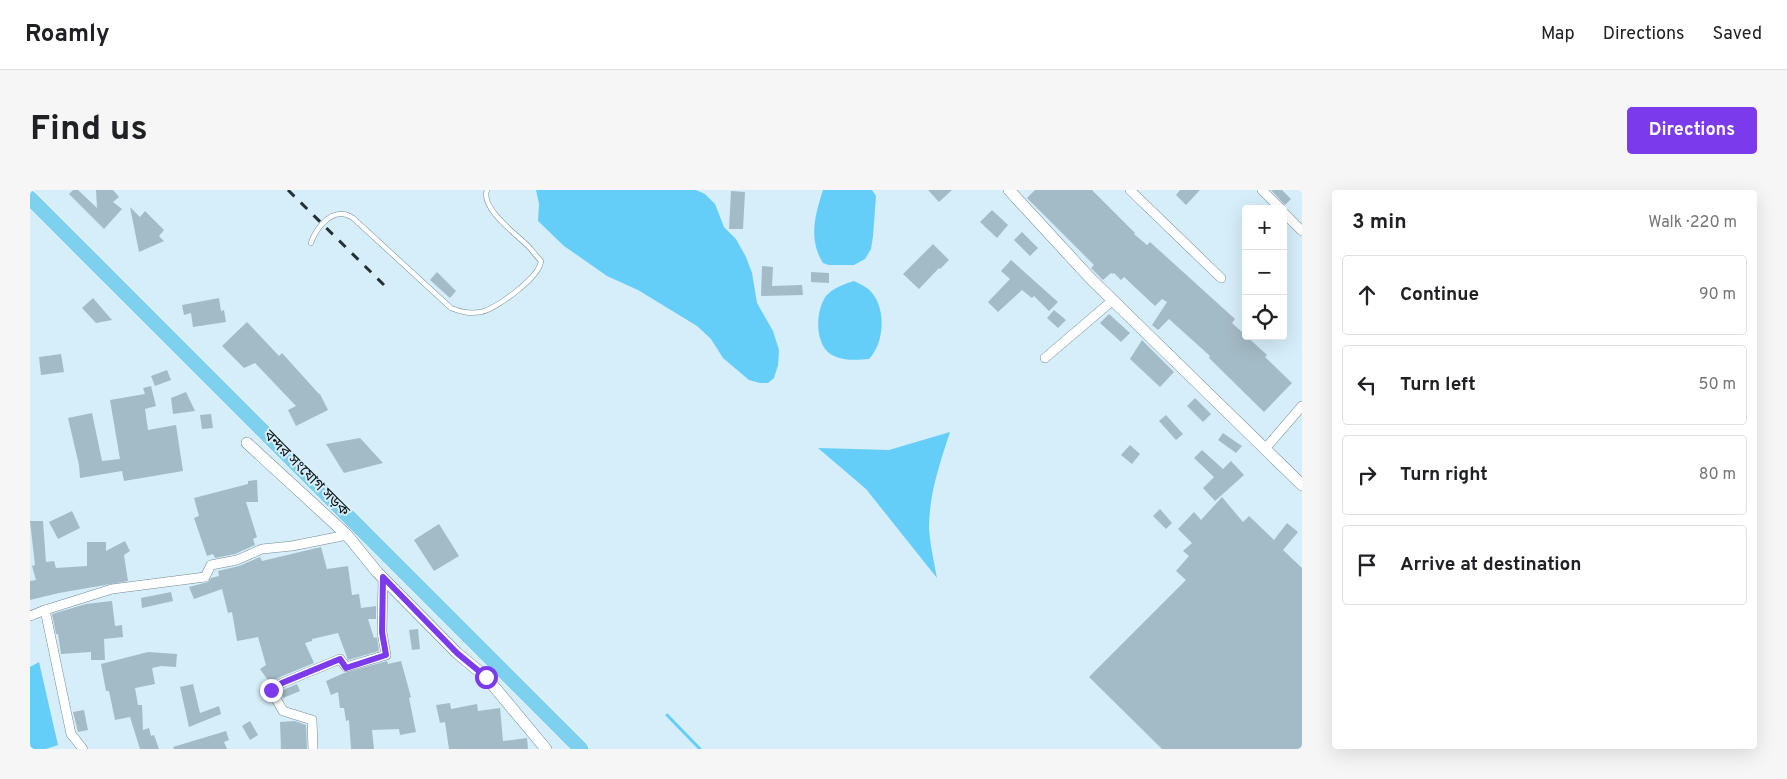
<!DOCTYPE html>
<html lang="en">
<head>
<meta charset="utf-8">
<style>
	:root { --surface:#fff; --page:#f6f6f6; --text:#202124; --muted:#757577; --line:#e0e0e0; --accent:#7c3aed }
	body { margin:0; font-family:Overpass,"Noto Sans Bengali",sans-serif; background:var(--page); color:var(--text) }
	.controls { position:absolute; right:15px; top:15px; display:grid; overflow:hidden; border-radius:5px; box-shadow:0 5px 20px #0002 }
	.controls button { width:45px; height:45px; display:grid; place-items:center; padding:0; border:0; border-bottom:1px solid var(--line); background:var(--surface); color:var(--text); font:25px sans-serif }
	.stop { position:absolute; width:15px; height:15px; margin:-11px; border:4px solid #7c3aed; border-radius:50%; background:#fff }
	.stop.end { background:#7c3aed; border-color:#fff; box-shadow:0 1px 5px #0008 }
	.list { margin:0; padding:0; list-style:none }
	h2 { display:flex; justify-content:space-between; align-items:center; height:65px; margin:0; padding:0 20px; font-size:21px }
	h2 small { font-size:16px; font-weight:400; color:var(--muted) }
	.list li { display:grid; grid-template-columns:32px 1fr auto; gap:15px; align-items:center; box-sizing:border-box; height:80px; margin:0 10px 10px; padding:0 10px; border:1px solid var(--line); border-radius:5px }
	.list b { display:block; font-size:19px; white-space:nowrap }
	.list em { font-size:16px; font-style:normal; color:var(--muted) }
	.icon { flex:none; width:28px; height:28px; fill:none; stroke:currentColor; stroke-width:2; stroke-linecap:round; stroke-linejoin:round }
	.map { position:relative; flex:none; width:1272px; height:559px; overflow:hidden; border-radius:5px }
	header { display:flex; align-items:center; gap:30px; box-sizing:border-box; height:70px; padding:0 25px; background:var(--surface); border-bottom:1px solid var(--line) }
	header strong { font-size:24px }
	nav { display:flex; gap:28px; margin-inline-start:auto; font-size:18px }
	.intro { display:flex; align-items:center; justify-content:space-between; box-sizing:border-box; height:120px; padding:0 30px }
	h1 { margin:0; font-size:35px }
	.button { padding:12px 22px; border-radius:5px; background:var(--accent); color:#fff; font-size:18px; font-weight:700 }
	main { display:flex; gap:30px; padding:0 30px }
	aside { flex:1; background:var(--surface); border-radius:5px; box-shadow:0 5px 20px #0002 }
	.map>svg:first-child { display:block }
	.water { fill:#64cef8 }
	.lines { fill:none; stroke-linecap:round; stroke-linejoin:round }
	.stream { stroke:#64cef8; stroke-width:3 }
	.building { fill:#a3bbc6 }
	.service-casing { stroke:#728993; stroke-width:5.5 }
	.minor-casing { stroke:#728993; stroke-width:10 }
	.tertiary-casing { stroke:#728993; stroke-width:12 }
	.trunk-casing { stroke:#fff; stroke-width:16 }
	.service { stroke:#fff; stroke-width:4.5 }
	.minor { stroke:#fff; stroke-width:9 }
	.tertiary { stroke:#fff; stroke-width:11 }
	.trunk { stroke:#7ed0ef; stroke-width:15 }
	.rail { stroke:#243035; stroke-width:3; stroke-dasharray:9 9; stroke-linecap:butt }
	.route { stroke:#7c3aed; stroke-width:6 }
	.labels { text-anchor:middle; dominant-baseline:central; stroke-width:4; stroke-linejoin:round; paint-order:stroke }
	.street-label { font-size:15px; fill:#081115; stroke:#d5eef9 }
</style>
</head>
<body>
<header>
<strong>Roamly</strong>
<nav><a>Map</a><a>Directions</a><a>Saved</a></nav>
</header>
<div class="intro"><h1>Find us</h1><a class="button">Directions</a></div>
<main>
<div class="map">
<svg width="1272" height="559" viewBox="0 0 1272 559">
	<rect width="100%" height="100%" fill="#d5eef9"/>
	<g class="water">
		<path d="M506,0H666L675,4L685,14L694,37L706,49L716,67L722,83L727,113L743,141L749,160L748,175L744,188L738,193H730L719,190L693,168L681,149L667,136L608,100L577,86L534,56L508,31L509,14Z"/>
		<path d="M793,0H842L846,6L843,46L841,59L835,69L824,75H799L793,73C778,49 785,25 793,0Z"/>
		<path d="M824,91C832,95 840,98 845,107C856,125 853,155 839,169C828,170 814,171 804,166C784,157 785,121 796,106C803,98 814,94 824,91Z"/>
		<path d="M920,242C910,273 899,304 899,338C900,354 904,372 907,388L836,299L788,258L859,260Z"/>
		<path d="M9,472L28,555L16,559H0V477Z"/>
	</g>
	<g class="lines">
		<path class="stream" d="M637,525L670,559"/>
	</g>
	<g class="building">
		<path d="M43,0H48L67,18L66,0H83L89,7L83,12L92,19L74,39L39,4Z"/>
		<path d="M898,0H922L909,12Z"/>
		<path d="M1005,0H1062L1105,43L1104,44L1117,55L1120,52L1205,129L1202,133L1237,165L1235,167L1262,193L1234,222L1179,168L1180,166L1139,129L1128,140L1122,135L1137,112L1132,109L1125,116L1094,87L1091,90L1084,83L1083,84L1081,83L1073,90L1061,78L1064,75L997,8Z"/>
		<path d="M1150,0H1170L1156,15L1146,5Z"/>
		<path d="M1241,0H1252L1261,9L1255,15Z"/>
		<path d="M701,1L715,2L713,39H699Z"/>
		<path d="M100,17L110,27L115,21L134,40L129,46L134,51L109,62Z"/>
		<path d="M962,20L978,35L967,48L950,32Z"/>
		<path d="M992,42L1008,58L1000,66L984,50Z"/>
		<path d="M903,54L919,70L910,79L909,78L889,99L873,84Z"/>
		<path d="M981,70L1028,112L1019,121L1004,106L1002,108L992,100L968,122L958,112L980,89L971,81Z"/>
		<path d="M732,76L743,77L742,96L772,95L773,105L731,106Z"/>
		<path d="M407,82L426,101L420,108L400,90Z"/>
		<path d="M781,82L799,83V93L781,92Z"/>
		<path d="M63,108L82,130L66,133L52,118Z"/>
		<path d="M189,108L191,121L194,120L196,132L163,137L161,123L154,125L152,115Z"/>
		<path d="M1024,120L1036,130L1028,138L1017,128Z"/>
		<path d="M1079,124L1100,143L1091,152L1070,133Z"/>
		<path d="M217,132L249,166L252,163L289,204H290L298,220L266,236L258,220L266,216L225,173L214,178L192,156Z"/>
		<path d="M1112,150L1144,182L1130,197L1100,169Z"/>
		<path d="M31,164L34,182L11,185L9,167Z"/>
		<path d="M137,180L141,190L125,196L121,186Z"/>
		<path d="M121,196L126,216L115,219L118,240L146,235L153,281L94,291L92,281L50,288L49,275L38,228L62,223L72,271L90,269L80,210L115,204L113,198Z"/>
		<path d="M156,202L165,221L143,224L141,208Z"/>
		<path d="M1165,208L1181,224L1173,232L1157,216Z"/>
		<path d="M181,224L183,238L172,239L170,225Z"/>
		<path d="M1136,225L1153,244L1146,250L1129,231Z"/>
		<path d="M1193,243L1212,256L1206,263L1188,250Z"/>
		<path d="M330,248L353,273L314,283L296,254Z"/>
		<path d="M1100,255L1110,264L1102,274L1091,265Z"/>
		<path d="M1172,260L1193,279L1201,271L1214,285L1185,311L1173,298L1184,287L1164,268Z"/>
		<path d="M227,290L228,312H216L227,347L223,349L225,355L205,364L185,368L183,364L177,366L164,328L169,326L164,308L218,294V291Z"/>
		<path d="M1192,307L1213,332L1219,326L1244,350L1257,333L1268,342L1253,360L1272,378V559H1132L1059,487L1156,390L1146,381L1159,366L1153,361L1162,353L1148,339L1164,322L1171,330Z"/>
		<path d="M1130,319L1142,333L1136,339L1123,326Z"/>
		<path d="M42,321L50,338L28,349L19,332Z"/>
		<path d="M0,331H13L16,372L24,371L26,378L57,376V352H76V361L95,351L100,361L94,365L98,391L29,403L0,410V391L6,390L2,376L5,375Z"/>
		<path d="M409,334L429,366L404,381L384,350Z"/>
		<path d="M291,357L297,379L318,376L322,405L329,404L331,418L346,416V429H338L344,448L347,447L349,461L318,470L308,443L282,449V451L275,453L284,473L250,487L240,493L230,479L236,475L228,447L207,451L202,422L198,423L192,399L164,409L159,397L178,392L181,388L189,386L188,381L209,376L230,367L232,371Z"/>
		<path d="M141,402L143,411L112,418L111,408Z"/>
		<path d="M82,411L85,436L92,435L93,447L74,449L75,470H61V462L31,464L28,444H26L22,424L56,414Z"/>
		<path d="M388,439L390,459L382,460L379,440Z"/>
		<path d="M118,462L147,464L146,477L131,476L122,478L125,494L105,498L108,515H112L113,540L119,538L121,546L124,545L129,559H110L100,527L85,530L79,501H76L71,474Z"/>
		<path d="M357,471L358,474L371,471L381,507L379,508L386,542L370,545L369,539L342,540L344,559H321L319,530L316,531L314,518H310L308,502L301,505L296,491L314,483Z"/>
		<path d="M163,494L170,523L189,516L191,524L159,537L150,497Z"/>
		<path d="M267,494L270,501L253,508L251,501Z"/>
		<path d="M420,513L421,519L447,514L448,521L470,518L473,551L497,548L498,559H419L415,532L410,533L406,515Z"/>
		<path d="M54,520L58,540L48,542L43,522Z"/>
		<path d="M220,531L228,545L220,550L212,536Z"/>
		<path d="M265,531L276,535L277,559H251L250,532Z"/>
		<path d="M196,541L199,550L194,552L197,559H144L143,557Z"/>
	</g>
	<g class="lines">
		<g class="service-casing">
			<path id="service" d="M281,53C285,41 297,23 312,24C316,24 320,26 323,28L421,118C431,122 439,124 451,122C466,119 510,87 511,71C506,66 502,60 498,56C486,44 450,18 457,0"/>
		</g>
		<g class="minor-casing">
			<g id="minor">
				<path d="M1100,0L1191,88"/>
				<path d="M1232,0L1251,19"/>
				<path d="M1253,22L1272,41"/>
				<path d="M1015,168L1083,110"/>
				<path d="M1235,259L1272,216"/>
				<path d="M0,426L15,420"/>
				<path d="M53,559L41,544L15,420L82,399L175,387L181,375L207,370L232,359L262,356L317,345"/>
				<path d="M283,559L282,530L253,521L241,500L252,493L310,469L316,477L356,465L352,442L353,387"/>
			</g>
		</g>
		<g class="tertiary-casing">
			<g id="tertiary">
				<path d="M979,0L1060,88L1272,295"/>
				<path d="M217,253L317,345L347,382L427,463L456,487L516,559"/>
			</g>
		</g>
		<g class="trunk-casing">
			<path id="trunk" d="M0,8L551,559"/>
		</g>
		<use href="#service" class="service"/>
		<use href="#minor" class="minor"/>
		<use href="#tertiary" class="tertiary"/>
		<use href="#trunk" class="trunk"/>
		<path class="rail" d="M258,0L355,96"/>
	</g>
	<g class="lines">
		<path class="route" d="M241,500L252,493L310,469L316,478L356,465L352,442L353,387L427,463L456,487"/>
	</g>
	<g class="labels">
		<g class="street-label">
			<text transform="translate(276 284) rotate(45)">বন্দর সংযোগ সড়ক</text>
		</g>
	</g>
</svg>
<div class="controls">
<button>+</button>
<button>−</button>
<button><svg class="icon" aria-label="locate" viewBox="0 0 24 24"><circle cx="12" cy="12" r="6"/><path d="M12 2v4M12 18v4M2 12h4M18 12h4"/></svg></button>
</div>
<div class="stop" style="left:456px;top:487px"></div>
<div class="stop end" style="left:241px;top:500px"></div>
</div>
<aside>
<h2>3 min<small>Walk · 220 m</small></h2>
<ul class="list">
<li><svg class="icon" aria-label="ahead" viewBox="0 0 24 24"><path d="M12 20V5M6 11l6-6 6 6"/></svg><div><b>Continue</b></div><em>90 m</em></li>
<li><svg class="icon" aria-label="left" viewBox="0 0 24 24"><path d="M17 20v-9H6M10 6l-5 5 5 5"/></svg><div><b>Turn left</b></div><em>50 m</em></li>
<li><svg class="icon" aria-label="right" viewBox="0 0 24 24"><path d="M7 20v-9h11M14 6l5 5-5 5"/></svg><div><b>Turn right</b></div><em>80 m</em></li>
<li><svg class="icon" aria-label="arrive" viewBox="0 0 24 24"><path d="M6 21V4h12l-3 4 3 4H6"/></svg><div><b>Arrive at destination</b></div></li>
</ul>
</aside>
</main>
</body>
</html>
